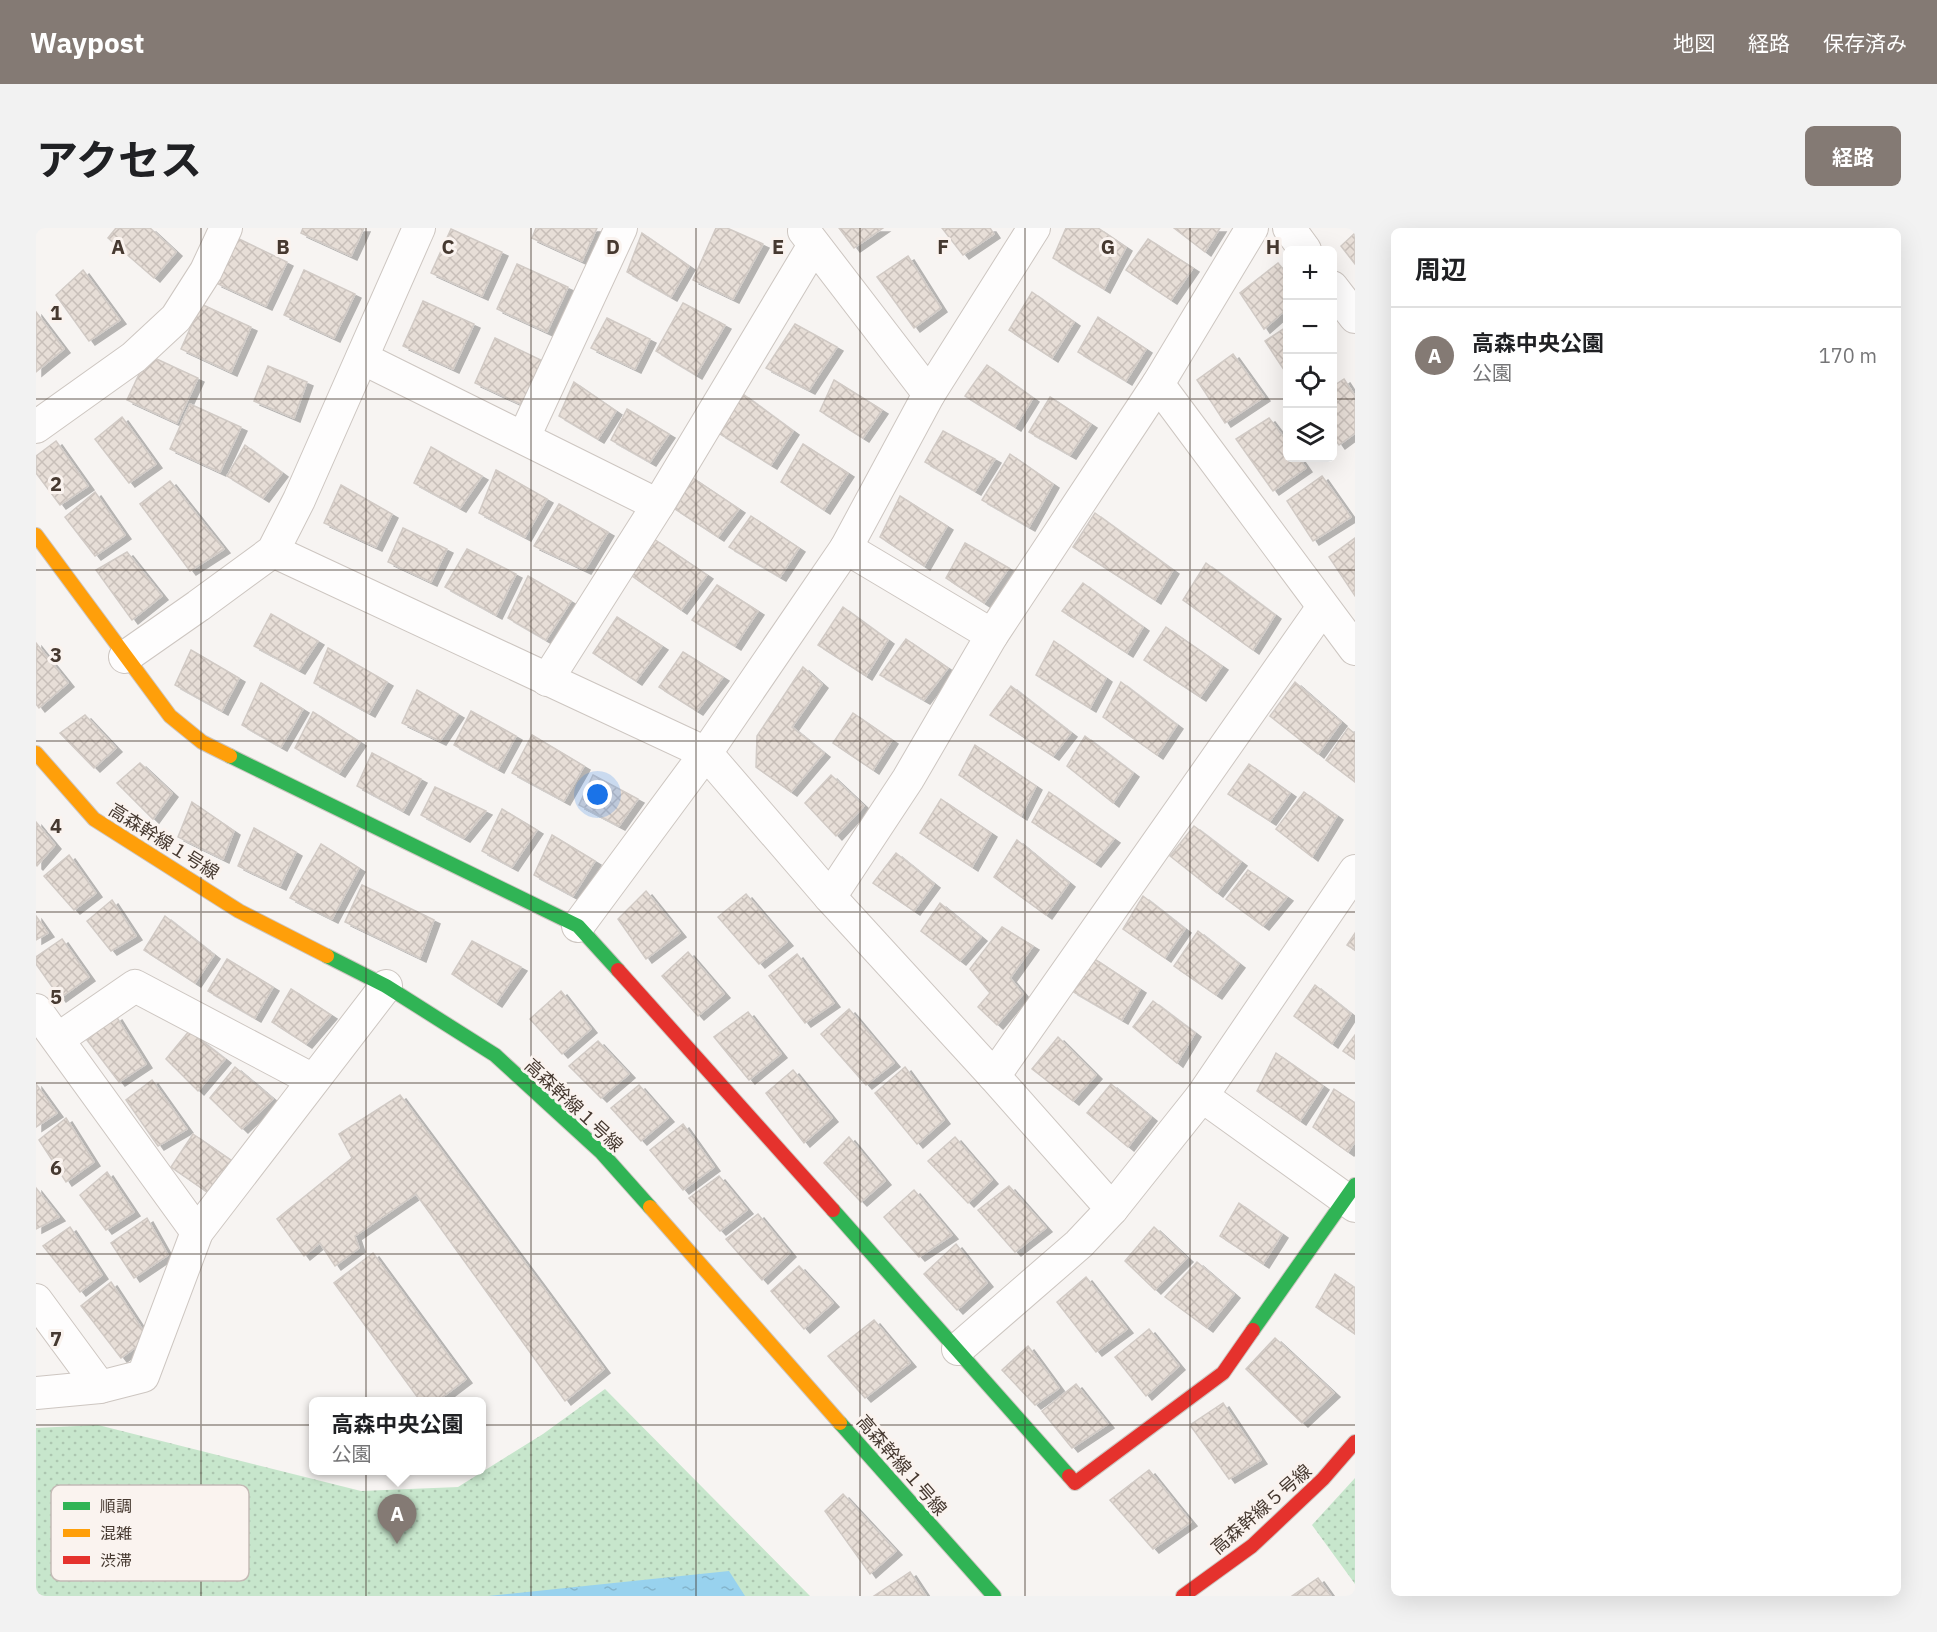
<!DOCTYPE html>
<html lang="ja">
<head>
<meta charset="utf-8">
<style>
	:root { --surface:#fff; --page:#f2f2f2; --text:#202124; --muted:#757577; --line:#e0e0e0; --accent:#847a74 }
	body { margin:0; font-family:"IBM Plex Sans","Noto Sans JP",sans-serif; background:var(--page); color:var(--text) }
	.controls { position:absolute; right:18px; top:18px; display:grid; overflow:hidden; border-radius:9px; box-shadow:0 6px 24px #0002 }
	.controls button { width:54px; height:54px; display:grid; place-items:center; padding:0; border:0; border-bottom:2px solid var(--line); background:var(--surface); color:var(--text); font:30px sans-serif }
	.you { position:absolute; left:562px; top:567px; width:21px; height:21px; margin:-15px; border:4px solid #fff; border-radius:50%; background:#1a73e8; box-shadow:0 0 0 9px #1a73e833 }
	.badge { display:grid; place-items:center; width:39px; height:39px; border-radius:50%; background:var(--accent); color:#fff; font-size:20px; font-weight:700 }
	.pin { position:absolute; translate:-50% -50px; filter:drop-shadow(0 2px 3px #0008) }
	.pin::after { content:''; position:absolute; top:32px; width:21px; height:18px; background:inherit; clip-path:polygon(0 0,100% 0,50% 100%) }
	.popup { position:absolute; left:273px; top:1169px; width:177px; height:78px; box-sizing:border-box; display:grid; place-content:center; border-radius:9px; background:var(--surface); filter:drop-shadow(0 2px 4px #0005); font-size:20px; white-space:nowrap; color:var(--muted) }
	.popup b { font-size:22px; color:var(--text) }
	.popup::after { content:''; position:absolute; left:50%; top:100%; margin-left:-12px; border:12px solid transparent; border-top-color:var(--surface) }
	.list { margin:0; padding:0; list-style:none }
	h2 { display:flex; justify-content:space-between; align-items:center; height:78px; margin:0; padding:0 24px; font-size:26px }
	h2 small { font-size:20px; font-weight:400; color:var(--muted) }
	.list li { display:grid; grid-template-columns:39px 1fr auto; gap:18px; align-items:center; box-sizing:border-box; height:96px; padding:0 24px; border-top:2px solid var(--line) }
	.list b { display:block; font-size:22px; white-space:nowrap }
	.list p { margin:0; font-size:20px; white-space:nowrap; color:var(--muted) }
	.list em { font-size:20px; font-style:normal; color:var(--muted) }
	.icon { flex:none; width:33px; height:33px; fill:none; stroke:currentColor; stroke-width:2; stroke-linecap:round; stroke-linejoin:round }
	.map { position:relative; flex:none; width:1319px; height:1368px; overflow:hidden; border-radius:9px }
	header { display:flex; align-items:center; gap:36px; box-sizing:border-box; height:84px; padding:0 30px; background:var(--accent); color:#fff }
	header strong { font-size:28px }
	nav { display:flex; gap:33px; margin-inline-start:auto; font-size:21px }
	.intro { display:flex; align-items:center; justify-content:space-between; box-sizing:border-box; height:144px; padding:0 36px }
	h1 { margin:0; font-size:42px }
	.button { padding:15px 27px; border-radius:9px; background:var(--accent); color:#fff; font-size:21px; font-weight:700 }
	main { display:flex; gap:36px; padding:0 36px }
	aside { flex:1; background:var(--surface); border-radius:9px; box-shadow:0 6px 24px #0002 }
	.map>svg:first-child { display:block }
	.green { fill:url(#green-dots) }
	.water { fill:url(#water-ripples) }
	.building { fill:url(#building-cross-hatch); stroke:#d1cac5; stroke-width:1.5; filter:url(#shadow) }
	.lines { fill:none; stroke-linecap:round; stroke-linejoin:round }
	.street-casing { stroke:#cdc6c1; stroke-width:34 }
	.fast-casing { stroke:#cdc6c1; stroke-width:16 }
	.slow-casing { stroke:#cdc6c1; stroke-width:16 }
	.jam-casing { stroke:#cdc6c1; stroke-width:16 }
	.street { stroke:#fefdfd; stroke-width:32 }
	.fast { stroke:#30b455; stroke-width:14 }
	.slow { stroke:#ff9f0a; stroke-width:14 }
	.jam { stroke:#e5322d; stroke-width:14 }
	.grid { fill:none; stroke:#463930; stroke-width:1.5; stroke-opacity:0.55 }
	.labels { text-anchor:middle; dominant-baseline:central; stroke-width:6; stroke-linejoin:round; paint-order:stroke }
	.street-label { font-size:18px; fill:#463930; stroke:#faf3ef }
	.key { fill:#faf3ef; stroke:#c4bbb6; stroke-width:1.5 }
	.key-label { font-size:16px; fill:#463930 }
	.grid-label { font-size:20px; text-anchor:middle; font-weight:bold; fill:#463930; stroke:#faf3ef; stroke-width:6; stroke-linejoin:round; paint-order:stroke }
</style>
</head>
<body>
<header>
<strong>Waypost</strong>
<nav><a>地図</a><a>経路</a><a>保存済み</a></nav>
</header>
<div class="intro"><h1>アクセス</h1><a class="button">経路</a></div>
<main>
<div class="map">
<svg width="1319" height="1368" viewBox="0 0 1319 1368">
	<defs>
		<pattern id="green-dots" width="8" height="8" patternUnits="userSpaceOnUse" patternTransform="scale(1.5)"><rect width="8" height="8" fill="#c7e6cc"/><path d="M2 2h.1M6 6h.1" fill="none" stroke="#acc6b0" stroke-width="1.8" stroke-linecap="round"/></pattern>
		<pattern id="water-ripples" width="26" height="14" patternUnits="userSpaceOnUse" patternTransform="scale(1.5)"><rect width="26" height="14" fill="#98d2ee"/><path d="M2 4q2-2 4 0t4 0M15 11q2-2 4 0t4 0" fill="none" stroke="#84b5cc"/></pattern>
		<pattern id="building-cross-hatch" width="8" height="8" patternUnits="userSpaceOnUse" patternTransform="scale(1.5)"><rect width="8" height="8" fill="#e7ded7"/><path d="M0 0l8 8M0 8l8-8" fill="none" stroke="#c8bfb9"/></pattern>
		<filter id="shadow"><feDropShadow dx="6" dy="4" stdDeviation="0" flood-color="#0004"/></filter>
	</defs>
	<rect width="100%" height="100%" fill="#f7f4f2"/>
	<g class="green">
		<path d="M569,1161L774,1368H0V1200L62,1197L325,1263L422,1259L507,1206Z"/>
		<path d="M1319,1250V1356L1276,1297Z"/>
	</g>
	<path class="water" d="M693,1343L709,1368H452Z"/>
	<g class="building">
		<path d="M80,0H114L140,24L118,50L72,10Z"/>
		<path d="M267,0H328L315,28L265,5Z"/>
		<path d="M500,0H561L546,33L496,10Z"/>
		<path d="M680,0H691L727,16L697,71L657,52Z"/>
		<path d="M803,0H847L818,20Z"/>
		<path d="M906,0H954L958,6L927,27Z"/>
		<path d="M1030,0H1062L1090,19L1068,61L1017,30Z"/>
		<path d="M1138,0H1184L1169,24Z"/>
		<path d="M415,1L466,24L446,68L395,45Z"/>
		<path d="M606,5L653,38L635,69L591,44Z"/>
		<path d="M1319,5V36L1305,18Z"/>
		<path d="M201,10L251,34L230,78L180,55Z"/>
		<path d="M1112,11L1157,40L1135,72L1090,42Z"/>
		<path d="M872,28L905,80L878,100L841,49Z"/>
		<path d="M1242,35L1252,47V80L1228,101L1204,65Z"/>
		<path d="M481,36L532,59L511,104L461,81Z"/>
		<path d="M47,42L84,92L53,113L20,67Z"/>
		<path d="M268,42L319,66L298,110L248,87Z"/>
		<path d="M996,64L1038,94L1016,130L973,102Z"/>
		<path d="M387,73L438,96L417,141L367,118Z"/>
		<path d="M647,75L689,97L660,147L620,123Z"/>
		<path d="M165,76L215,99L195,144L145,121Z"/>
		<path d="M0,84L28,121L0,144Z"/>
		<path d="M1062,89L1110,121L1090,153L1042,124Z"/>
		<path d="M571,90L614,111L599,141L555,120Z"/>
		<path d="M759,96L801,119L773,162L730,140Z"/>
		<path d="M1252,98V148L1229,113Z"/>
		<path d="M459,110L509,134L489,178L439,155Z"/>
		<path d="M1197,126L1228,169L1189,195L1161,152Z"/>
		<path d="M112,127L162,150L141,195L91,172Z"/>
		<path d="M951,137L997,170L979,199L929,168Z"/>
		<path d="M232,138L271,154L258,190L218,173Z"/>
		<path d="M1308,151L1319,168V205L1303,217L1296,207V159Z"/>
		<path d="M798,152L846,182L827,210L784,183Z"/>
		<path d="M538,154L580,183L562,211L523,188Z"/>
		<path d="M707,166L757,203L735,237L684,206Z"/>
		<path d="M1014,169L1055,196L1034,227L993,204Z"/>
		<path d="M154,176L205,199L184,244L134,221Z"/>
		<path d="M591,181L633,206L614,234L575,212Z"/>
		<path d="M86,189L120,236L93,255L59,211Z"/>
		<path d="M1233,190L1252,215V230H1263L1270,240L1237,263L1200,211Z"/>
		<path d="M907,203L959,231L939,263L889,234Z"/>
		<path d="M20,213L52,258L24,277L0,245V228Z"/>
		<path d="M767,216L812,245L788,282L745,254Z"/>
		<path d="M209,217L246,245L227,270L191,248Z"/>
		<path d="M395,219L446,248L424,280L378,255Z"/>
		<path d="M974,226L1017,256L993,299L946,272Z"/>
		<path d="M460,242L511,271L489,309L443,285Z"/>
		<path d="M1286,248L1315,289L1277,313L1251,273Z"/>
		<path d="M657,250L703,281L682,309L639,281Z"/>
		<path d="M134,253L188,321L154,343L104,276Z"/>
		<path d="M305,257L356,286L340,319L288,295Z"/>
		<path d="M59,264L89,307L59,328L29,289Z"/>
		<path d="M864,268L911,298L888,338L844,309Z"/>
		<path d="M523,276L572,304L549,342L498,318Z"/>
		<path d="M1059,285L1137,342L1119,372L1037,319Z"/>
		<path d="M715,288L763,320L744,349L693,319Z"/>
		<path d="M367,300L411,321L395,354L352,334Z"/>
		<path d="M1319,310V368L1293,329Z"/>
		<path d="M618,311L671,347L645,382L596,348Z"/>
		<path d="M929,315L973,340L948,375L910,350Z"/>
		<path d="M431,321L480,346L460,387L409,359Z"/>
		<path d="M91,324L126,368L96,392L60,342Z"/>
		<path d="M1170,335L1239,387L1217,422L1147,372Z"/>
		<path d="M492,348L535,373L510,412L472,390Z"/>
		<path d="M1047,355L1107,399L1091,425L1026,383Z"/>
		<path d="M681,357L722,383L699,418L656,392Z"/>
		<path d="M807,379L852,412L830,448L782,417Z"/>
		<path d="M235,386L282,413L263,442L218,418Z"/>
		<path d="M581,389L626,418L600,453L557,425Z"/>
		<path d="M1130,399L1186,438L1164,469L1108,432Z"/>
		<path d="M870,411L912,440L888,472L844,447Z"/>
		<path d="M1018,413L1070,450L1054,480L1000,447Z"/>
		<path d="M0,415L32,455L3,480L0,476Z"/>
		<path d="M292,420L351,454L333,485L278,455Z"/>
		<path d="M155,422L203,450L186,483L139,457Z"/>
		<path d="M647,424L687,449L661,483L623,459Z"/>
		<path d="M767,439L786,456L756,499L788,525L755,564L720,539L721,508Z"/>
		<path d="M1085,454L1141,497L1121,527L1067,489Z"/>
		<path d="M1259,454L1305,494L1282,526L1234,488Z"/>
		<path d="M225,455L267,481L245,519L206,497Z"/>
		<path d="M975,458L1035,505L1017,528L954,487Z"/>
		<path d="M381,462L422,486L404,513L366,495Z"/>
		<path d="M435,483L480,508L462,541L418,517Z"/>
		<path d="M277,484L324,514L303,545L259,520Z"/>
		<path d="M817,485L856,512L837,542L797,515Z"/>
		<path d="M49,487L80,520L58,540L24,505Z"/>
		<path d="M1312,500L1319,506V554L1290,532Z"/>
		<path d="M496,507L548,538L528,573L476,545Z"/>
		<path d="M1049,508L1097,545L1077,575L1031,538Z"/>
		<path d="M939,517L1000,558L985,588L923,547Z"/>
		<path d="M336,525L385,551L367,583L321,558Z"/>
		<path d="M104,535L136,565L117,591L81,555Z"/>
		<path d="M1213,536L1254,565L1234,593L1192,566Z"/>
		<path d="M557,547L602,571L583,598L543,577Z"/>
		<path d="M795,547L828,578L800,608L769,575Z"/>
		<path d="M399,559L450,583L428,610L385,587Z"/>
		<path d="M1013,564L1078,611L1059,635L996,594Z"/>
		<path d="M1268,564L1301,588L1276,629L1240,601Z"/>
		<path d="M905,571L955,605L936,639L884,605Z"/>
		<path d="M156,574L198,603L187,631L142,609Z"/>
		<path d="M466,581L501,602L476,639L446,623Z"/>
		<path d="M0,594L19,617L1,638L0,637Z"/>
		<path d="M1158,598L1205,634L1181,665L1134,628Z"/>
		<path d="M218,600L260,624L244,658L202,638Z"/>
		<path d="M516,607L559,633L537,668L498,647Z"/>
		<path d="M981,612L1033,655L1010,687L958,649Z"/>
		<path d="M285,616L323,640L296,691L254,670Z"/>
		<path d="M860,625L898,656L878,683L837,655Z"/>
		<path d="M33,627L60,665L38,682L8,648Z"/>
		<path d="M1212,642L1251,669L1227,698L1190,671Z"/>
		<path d="M326,657L398,692L384,730L309,694Z"/>
		<path d="M610,663L644,705L610,731L582,691Z"/>
		<path d="M710,666L751,714L723,736L682,689Z"/>
		<path d="M1107,668L1149,701L1129,730L1087,701Z"/>
		<path d="M76,672L100,708L75,723L51,693Z"/>
		<path d="M904,675L945,709L924,733L885,703Z"/>
		<path d="M0,688L12,705L0,712Z"/>
		<path d="M129,688L178,727L159,755L108,722Z"/>
		<path d="M966,699L997,718L974,750L987,766L961,797L942,779L954,765L934,741Z"/>
		<path d="M1162,703L1203,736L1180,767L1138,738Z"/>
		<path d="M1319,705V722L1311,717Z"/>
		<path d="M26,711L53,749L24,770L0,736V729Z"/>
		<path d="M436,713L485,739L460,775L416,746Z"/>
		<path d="M652,724L688,766L662,788L626,748Z"/>
		<path d="M761,726L798,775L769,795L733,748Z"/>
		<path d="M1057,730L1104,761L1086,792L1036,763Z"/>
		<path d="M191,731L237,759L219,790L172,763Z"/>
		<path d="M1279,757L1315,786L1296,816L1258,788Z"/>
		<path d="M255,761L295,787L270,816L236,794Z"/>
		<path d="M525,763L555,801L526,826L494,791Z"/>
		<path d="M1117,773L1159,805L1141,835L1097,799Z"/>
		<path d="M813,781L858,835L830,857L785,806Z"/>
		<path d="M712,784L745,826L713,852L678,809Z"/>
		<path d="M80,788L110,836L83,854L51,812Z"/>
		<path d="M153,803L189,831L162,863L130,831Z"/>
		<path d="M1319,807V831L1307,823Z"/>
		<path d="M1022,809L1060,847L1037,873L996,841Z"/>
		<path d="M562,813L593,846L565,870L533,838Z"/>
		<path d="M1240,825L1287,858L1264,893L1221,863Z"/>
		<path d="M199,839L237,871L206,901L174,870Z"/>
		<path d="M869,839L908,892L881,916L839,865Z"/>
		<path d="M757,842L796,890L768,915L730,865Z"/>
		<path d="M116,852L151,901L122,918L90,872Z"/>
		<path d="M0,856L21,885L0,899Z"/>
		<path d="M1075,856L1115,889L1092,919L1051,885Z"/>
		<path d="M603,857L632,890L605,913L575,880Z"/>
		<path d="M1298,861L1319,875V914L1312,924L1277,899Z"/>
		<path d="M364,867L568,1141L529,1173L380,966L319,1008L323,1020L299,1038L284,1015L268,1028L241,991L316,930L303,906Z"/>
		<path d="M30,890L58,934L30,954L3,912Z"/>
		<path d="M647,896L678,939L647,962L614,922Z"/>
		<path d="M157,906L196,933L171,964L135,939Z"/>
		<path d="M813,909L849,953L825,974L788,935Z"/>
		<path d="M919,909L956,952L932,975L892,933Z"/>
		<path d="M71,944L98,984L70,1002L44,967Z"/>
		<path d="M683,948L711,982L684,1003L653,970Z"/>
		<path d="M973,958L1010,1000L979,1024L942,982Z"/>
		<path d="M0,960L23,989L0,1001Z"/>
		<path d="M878,962L916,1007L883,1029L848,989Z"/>
		<path d="M1203,975L1246,1006L1227,1036L1184,1008Z"/>
		<path d="M722,986L754,1025L726,1052L690,1011Z"/>
		<path d="M111,990L132,1027L98,1050L75,1015Z"/>
		<path d="M34,999L66,1047L44,1064L7,1018Z"/>
		<path d="M1118,999L1151,1030L1119,1062L1089,1033Z"/>
		<path d="M920,1016L951,1055L921,1082L888,1046Z"/>
		<path d="M337,1025L430,1151L400,1174H385L298,1055Z"/>
		<path d="M1161,1034L1198,1066L1171,1100L1129,1069Z"/>
		<path d="M763,1038L797,1075L768,1101L735,1063Z"/>
		<path d="M1299,1046L1319,1060V1106L1280,1079Z"/>
		<path d="M1050,1049L1091,1101L1060,1124L1021,1074Z"/>
		<path d="M75,1054L112,1110L85,1130L45,1078Z"/>
		<path d="M838,1092L874,1135L829,1170L792,1128Z"/>
		<path d="M1113,1101L1143,1138L1110,1168L1079,1129Z"/>
		<path d="M1239,1110L1298,1165L1266,1195L1210,1141Z"/>
		<path d="M992,1118L1023,1160L999,1177L966,1142Z"/>
		<path d="M1040,1156L1072,1196L1036,1220L1006,1183Z"/>
		<path d="M1187,1175L1225,1232L1193,1251L1154,1197Z"/>
		<path d="M1113,1242L1155,1294L1117,1321L1074,1272Z"/>
		<path d="M807,1266L860,1323L834,1346L789,1283Z"/>
		<path d="M874,1344L890,1368H838Z"/>
		<path d="M1282,1350L1295,1368H1256Z"/>
	</g>
	<g class="lines">
		<g class="street-casing">
			<g id="street">
				<path d="M1253,0L1269,22"/>
				<path d="M768,3L893,166"/>
				<path d="M1296,59L1319,89"/>
				<path d="M326,130L622,277"/>
				<path d="M1122,156L1319,421"/>
				<path d="M0,199L98,129L140,90L170,43L190,0"/>
				<path d="M488,209L585,0"/>
				<path d="M810,320L956,407"/>
				<path d="M237,323L670,525L794,669L958,848L1076,981"/>
				<path d="M89,429L162,378L237,323L263,272L383,0"/>
				<path d="M511,452L622,277L778,17"/>
				<path d="M794,669L872,551L956,407L1122,156L1216,0"/>
				<path d="M542,698L670,525L810,320L893,166L998,0"/>
				<path d="M0,782L161,1004"/>
				<path d="M22,811L99,758L277,852"/>
				<path d="M958,848L1287,379"/>
				<path d="M1166,868L1319,978"/>
				<path d="M0,1072L64,1159"/>
				<path d="M922,1121L1043,1016L1076,981L1166,868L1319,643"/>
				<path d="M0,1165L64,1159L107,1148L161,1004L350,758"/>
			</g>
		</g>
		<g class="fast-casing">
			<g id="fast">
				<path d="M194,528L542,698L582,742"/>
				<path d="M291,728L350,758L459,827L565,924L614,979"/>
				<path d="M797,982L1033,1248"/>
				<path d="M1217,1102L1319,957"/>
				<path d="M804,1195L958,1368"/>
			</g>
		</g>
		<g class="slow-casing">
			<g id="slow">
				<path d="M0,307L134,488L166,514L194,528"/>
				<path d="M0,525L58,591L203,683L291,728"/>
				<path d="M614,979L804,1195"/>
			</g>
		</g>
		<g class="jam-casing">
			<g id="jam">
				<path d="M582,742L797,982"/>
				<path d="M1033,1248L1039,1255L1187,1145L1217,1102"/>
				<path d="M1147,1368L1216,1318L1287,1251L1319,1214"/>
			</g>
		</g>
		<use href="#street" class="street"/>
		<use href="#fast" class="fast"/>
		<use href="#slow" class="slow"/>
		<use href="#jam" class="jam"/>
	</g>
	<path class="grid" d="M165,0V1368M330,0V1368M495,0V1368M660,0V1368M824,0V1368M989,0V1368M1154,0V1368M0,171H1252M1296,171H1319M0,342H1319M0,513H1319M0,684H1319M0,855H1319M0,1026H1319M0,1197H1319"/>
	<g class="labels">
		<g class="street-label">
			<text transform="translate(128 613) rotate(32)">高森幹線１号線</text>
			<text transform="translate(538 877) rotate(43)">高森幹線１号線</text>
			<text transform="translate(866 1237) rotate(49)">高森幹線１号線</text>
			<text transform="translate(1225 1281) rotate(-41)">高森幹線５号線</text>
		</g>
	</g>
	<rect x="15" y="1257" width="198" height="96" rx="9" class="key"/>
	<rect x="27" y="1274" width="27" height="8" fill="#30b455"/>
	<rect x="27" y="1301" width="27" height="8" fill="#ff9f0a"/>
	<rect x="27" y="1328" width="27" height="8" fill="#e5322d"/>
	<g class="key-label">
		<text x="64" y="1284">順調</text>
		<text x="64" y="1311">混雑</text>
		<text x="64" y="1338">渋滞</text>
	</g>
	<g class="grid-label">
		<text x="82" y="26">A</text>
		<text x="247" y="26">B</text>
		<text x="412" y="26">C</text>
		<text x="577" y="26">D</text>
		<text x="742" y="26">E</text>
		<text x="907" y="26">F</text>
		<text x="1072" y="26">G</text>
		<text x="1237" y="26">H</text>
		<text x="20" y="92">1</text>
		<text x="20" y="263">2</text>
		<text x="20" y="434">3</text>
		<text x="20" y="605">4</text>
		<text x="20" y="776">5</text>
		<text x="20" y="947">6</text>
		<text x="20" y="1118">7</text>
	</g>
</svg>
<div class="controls">
<button>+</button>
<button>−</button>
<button><svg class="icon" aria-label="locate" viewBox="0 0 24 24"><circle cx="12" cy="12" r="6"/><path d="M12 2v4M12 18v4M2 12h4M18 12h4"/></svg></button>
<button><svg class="icon" aria-label="layers" viewBox="0 0 24 24"><path d="M12 4l9 5-9 5-9-5zM3 14l9 5 9-5"/></svg></button>
</div>
<div class="you"></div>
<div class="pin badge" style="left:361px;top:1316px">A</div>
<div class="popup"><b>高森中央公園</b>公園</div>
</div>
<aside>
<h2>周辺<small></small></h2>
<ul class="list">
<li><span class="badge">A</span><div><b>高森中央公園</b><p>公園</p></div><em>170 m</em></li>
</ul>
</aside>
</main>
</body>
</html>
